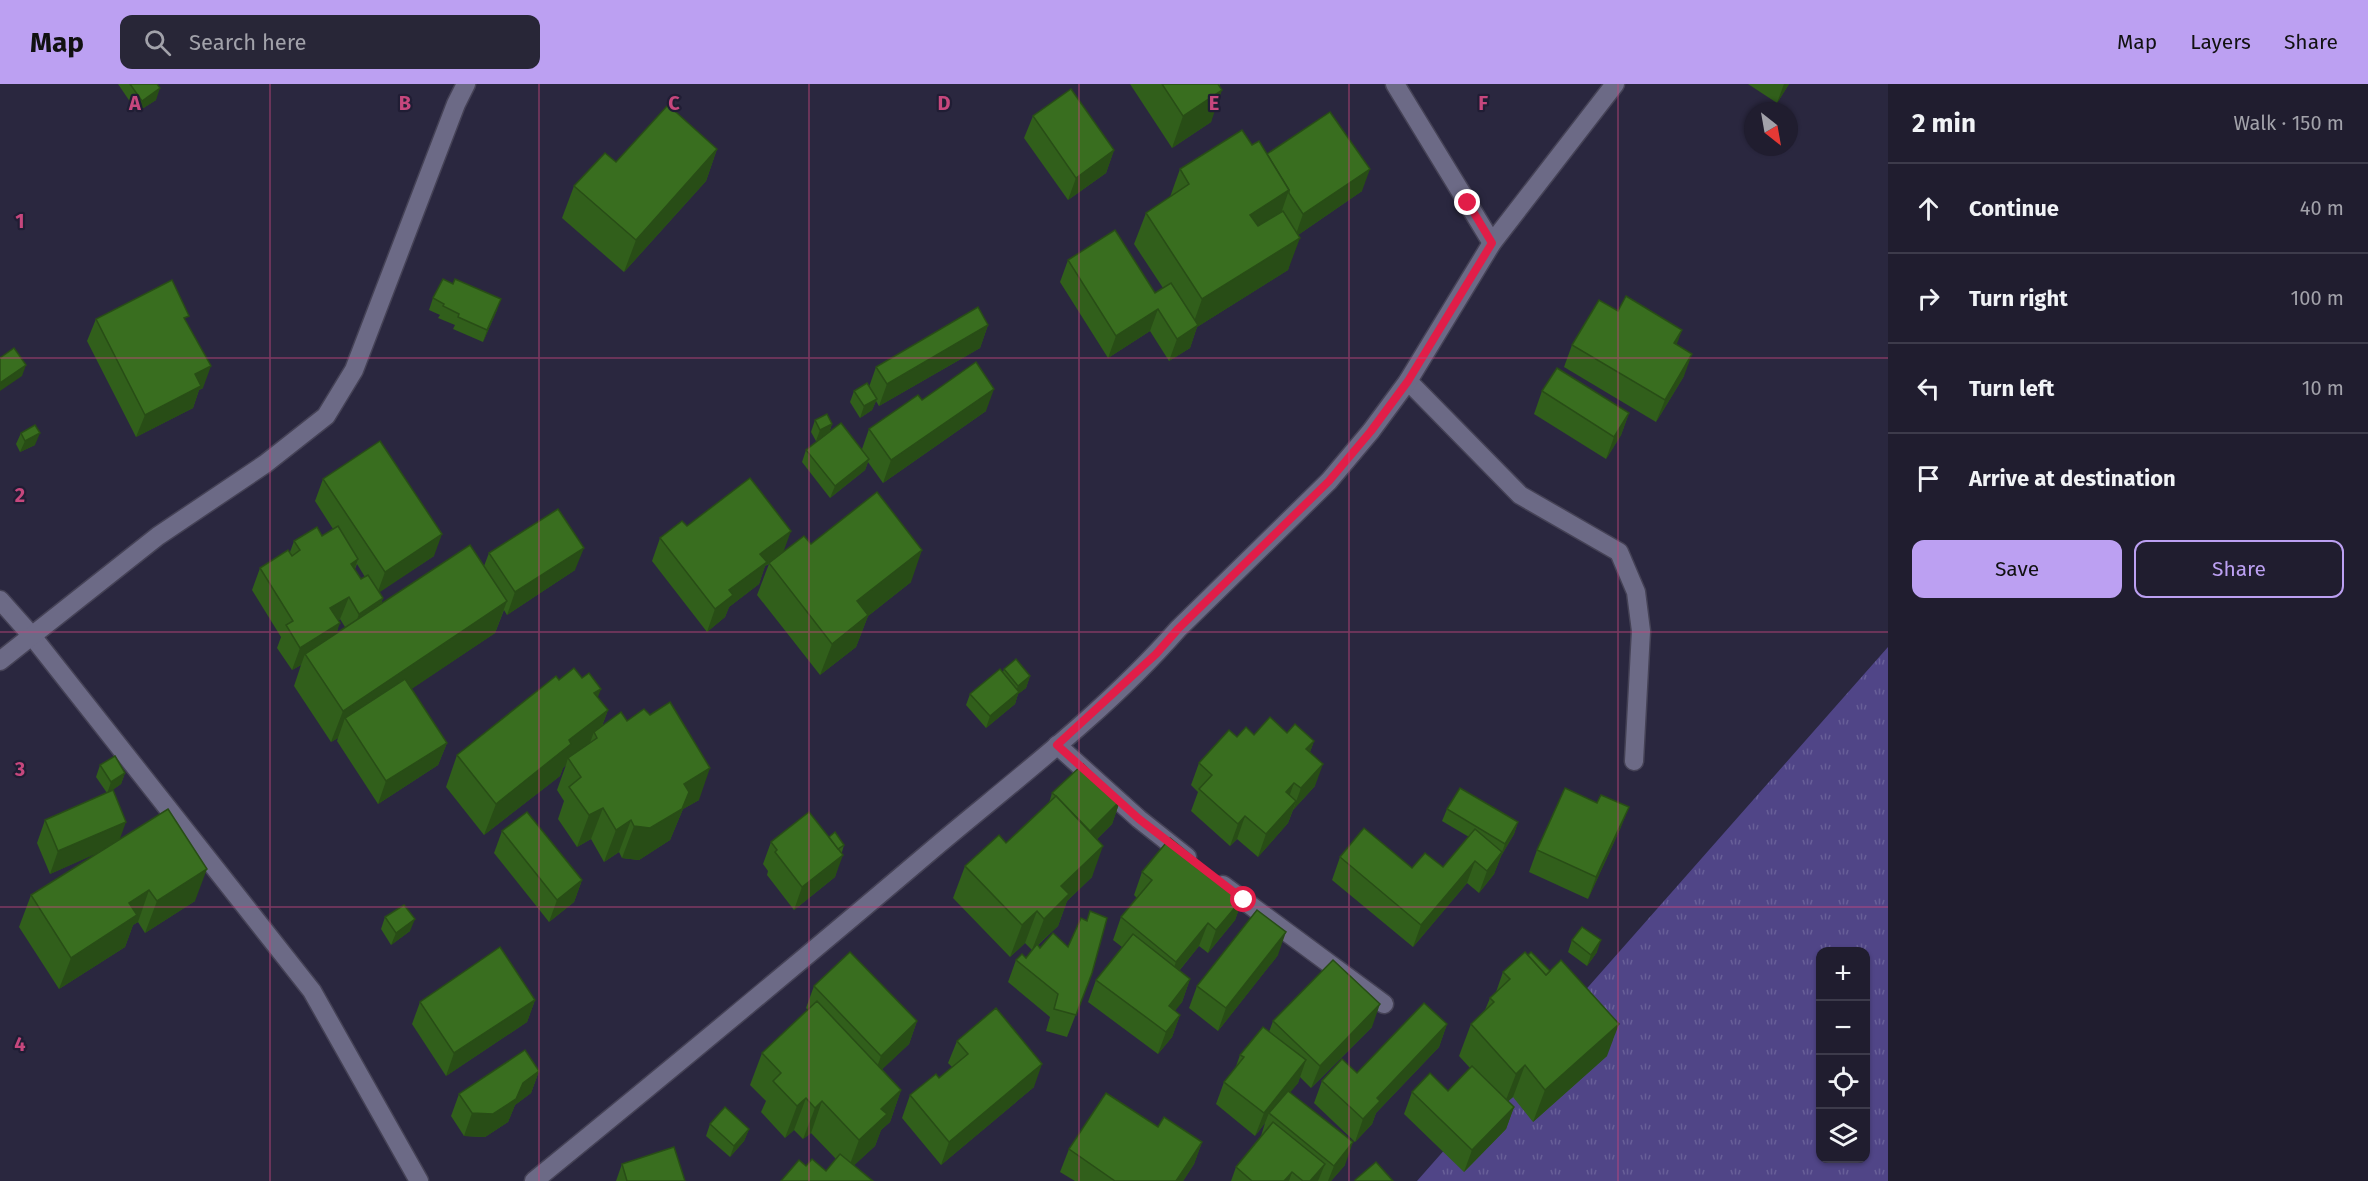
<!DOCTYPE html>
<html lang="en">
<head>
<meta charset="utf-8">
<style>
	:root { --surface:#201d2f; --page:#282637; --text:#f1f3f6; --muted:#a2a2aa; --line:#3d3b4b; --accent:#bca0f2 }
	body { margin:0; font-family:"Fira Sans",sans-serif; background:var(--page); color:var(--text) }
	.controls { position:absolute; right:18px; bottom:18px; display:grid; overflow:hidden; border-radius:12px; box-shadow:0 2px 4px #0004 }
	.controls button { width:54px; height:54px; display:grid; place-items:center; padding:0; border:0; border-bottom:2px solid var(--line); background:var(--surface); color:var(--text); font:30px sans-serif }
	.compass { position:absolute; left:1744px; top:18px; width:54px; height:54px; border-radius:50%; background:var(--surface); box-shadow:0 2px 4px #0004; rotate:149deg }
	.stop { position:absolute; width:18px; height:18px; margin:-14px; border:4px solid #e11d48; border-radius:50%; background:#fff }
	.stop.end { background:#e11d48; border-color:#fff; box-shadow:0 2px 6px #0008 }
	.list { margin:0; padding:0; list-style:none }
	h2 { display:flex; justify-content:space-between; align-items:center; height:78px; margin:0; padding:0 24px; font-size:26px }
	h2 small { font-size:20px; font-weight:400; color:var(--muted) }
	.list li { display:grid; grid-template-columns:39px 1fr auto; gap:18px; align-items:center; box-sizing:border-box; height:90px; padding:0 24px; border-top:2px solid var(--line) }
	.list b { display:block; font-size:22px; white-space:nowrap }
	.list em { font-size:20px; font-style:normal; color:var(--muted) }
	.actions { display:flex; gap:12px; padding:18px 24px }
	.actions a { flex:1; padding:14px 0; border:2px solid var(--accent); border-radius:12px; text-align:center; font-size:21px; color:var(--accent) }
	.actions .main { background:var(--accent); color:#111 }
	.icon { flex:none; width:33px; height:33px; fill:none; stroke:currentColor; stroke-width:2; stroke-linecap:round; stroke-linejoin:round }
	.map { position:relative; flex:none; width:1888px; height:1097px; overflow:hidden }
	header { display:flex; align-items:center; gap:36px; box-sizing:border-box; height:84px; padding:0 30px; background:var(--accent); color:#111 }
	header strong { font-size:28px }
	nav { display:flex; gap:33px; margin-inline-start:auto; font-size:21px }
	.search { width:420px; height:54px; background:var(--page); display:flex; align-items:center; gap:15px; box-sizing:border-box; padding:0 21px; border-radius:12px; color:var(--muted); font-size:22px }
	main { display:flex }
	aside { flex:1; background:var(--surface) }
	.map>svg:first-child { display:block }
	.grass { fill:url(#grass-tufts); fill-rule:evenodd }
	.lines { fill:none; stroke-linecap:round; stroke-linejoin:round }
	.street-casing { stroke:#454256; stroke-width:21 }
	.street { stroke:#6c6a86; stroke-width:18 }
	.wall { fill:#315f1b; fill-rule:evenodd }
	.shaded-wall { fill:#284d16 }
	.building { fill:#396e1f; stroke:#284d16; stroke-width:1.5 }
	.route { stroke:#e11d48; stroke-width:8 }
	.grid { fill:none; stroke:#c6477d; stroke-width:1.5; stroke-opacity:0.55 }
	.grid-label { font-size:20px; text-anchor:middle; font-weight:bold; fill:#c6477d; stroke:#201d34; stroke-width:4.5; stroke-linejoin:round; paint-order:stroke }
</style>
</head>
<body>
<header>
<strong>Map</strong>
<div class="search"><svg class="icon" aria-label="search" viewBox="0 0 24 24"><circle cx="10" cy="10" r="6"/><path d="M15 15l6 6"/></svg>Search here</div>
<nav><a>Map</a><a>Layers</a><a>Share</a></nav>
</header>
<main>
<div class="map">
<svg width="1888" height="1097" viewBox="0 0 1888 1097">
	<defs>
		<pattern id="grass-tufts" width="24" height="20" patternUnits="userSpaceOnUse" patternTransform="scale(1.5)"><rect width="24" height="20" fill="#504587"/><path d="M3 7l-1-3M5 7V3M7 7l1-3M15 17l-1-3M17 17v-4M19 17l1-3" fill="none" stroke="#685f98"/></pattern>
	</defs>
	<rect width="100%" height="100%" fill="#2a273f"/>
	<path class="grass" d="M1888,563V1097H1417ZM1820,868H1866V1074H1820Z"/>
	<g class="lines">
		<g class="street-casing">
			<g id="street">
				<path d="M1395,0L1492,159"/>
				<path d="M1408,297L1520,411L1619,468L1636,508L1641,547L1634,677"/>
				<path d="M0,516L32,552L312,907L419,1097"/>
				<path d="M0,577L158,452L265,380L326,332L354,286L456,20L466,0"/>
				<path d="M1057,661L1139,735L1187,773"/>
				<path d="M1223,801L1384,920"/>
				<path d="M534,1097C670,986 805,874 939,760C1020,692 1108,625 1178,545L1329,397L1371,347L1408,297L1492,159L1615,0"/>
			</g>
		</g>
		<use href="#street" class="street"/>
	</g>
	<g class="wall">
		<path d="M118,0H157L156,16L137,28Z"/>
		<path d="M1130,0H1220L1211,38L1172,64Z"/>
		<path d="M1748,0H1789L1777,19Z"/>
		<path d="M1033,32L1114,66L1106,89L1068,116L1024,54Z"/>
		<path d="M1252,61L1267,70L1362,107L1298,151L1288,186L1197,243L1190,264L1169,277L1150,247L1108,274L1060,198L1068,176L1155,209L1163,204L1134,160L1146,129L1170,113L1180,85Z"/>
		<path d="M717,65L706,97L624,188L562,134L574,102L616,78Z"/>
		<path d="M433,214L497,226L483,258L453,245L455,241L438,234L440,231L429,226Z"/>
		<path d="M96,235L187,239L203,304L199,306L193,324L136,353L87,257Z"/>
		<path d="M988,241L980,264L879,322L876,317L872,326L860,334L850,318L854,307L869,303L876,283Z"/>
		<path d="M1572,261H1677L1684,292L1656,338L1564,283Z"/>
		<path d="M1542,307L1629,329L1621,351L1606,375L1534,330Z"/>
		<path d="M922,316L986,327L883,399L868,378L865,386L830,414L802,378L806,366L821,355L816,357L811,348L815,336L832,340L829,349L862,365L869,345Z"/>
		<path d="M21,349L35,361L20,368L16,360Z"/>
		<path d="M323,395L434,472L379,508L383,514L381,520L484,482L489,469L575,486L507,531L504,526L495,549L411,605L447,659L438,681L378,720L337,657L338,654L331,658L294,602L301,581L292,586L277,564L281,553L252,506L260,484L290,468L294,457L322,452L333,445L315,417ZM357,480L365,493L361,495L355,485ZM340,535L345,543L337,549L339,536Z"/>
		<path d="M687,442L783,468L811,460L911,498L868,532L856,563L820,591L757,511L769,480L765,482L759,500L729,523L725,533L707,548L652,477L660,454Z"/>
		<path d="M1004,585L1030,592L1026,604L1018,610L1015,620L986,644L966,621L970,610L1003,588Z"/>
		<path d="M559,596L597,614L608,626L602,642L627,637L699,716L683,725L670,756L639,776L622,774L619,768L604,778L591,755L577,763L558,735L564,717L557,706L566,681L563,684L560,692L484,751L446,703L457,671Z"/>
		<path d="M1287,649L1314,657L1310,668L1315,702L1293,726L1288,739L1258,773L1237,755L1230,762L1191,727L1198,708L1191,701L1199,679L1254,651Z"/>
		<path d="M100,681L125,689L121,700L109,708L119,755L195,817L145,849L138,838L133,841L125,863L59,905L19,843L31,811L99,768L50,790L37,759L45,736L107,709L96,693Z"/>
		<path d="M1052,709L1120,717L1112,740L1097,755L1092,793L1067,817L1058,842L1038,861L1040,864L1092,889L1067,953L1046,947L1050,933L1008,898L1016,876L1026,874L1032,866L1025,859L1010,873L953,814L965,782L1006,759L1049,719Z"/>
		<path d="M1597,719L1629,723L1620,745L1588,815L1529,788L1537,766Z"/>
		<path d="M1447,725L1518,738L1514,750L1501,772L1494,790L1479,809L1467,799L1413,863L1332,796L1340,773L1412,784L1443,783L1469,753L1442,737Z"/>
		<path d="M502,747L582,796L574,818L549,838L494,769Z"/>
		<path d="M829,753L844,761L835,793L794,826L767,791L768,787L763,780L771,758Z"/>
		<path d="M1142,788L1243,814L1235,836L1208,869L1199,862L1179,887L1190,895L1182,918L1174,927L1180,931L1172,953L1158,970L1088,918L1096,896L1122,863L1113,856L1121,833L1137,814L1134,811Z"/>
		<path d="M385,833L410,847L391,861L381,845Z"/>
		<path d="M1572,856L1597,868L1587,882L1568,868Z"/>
		<path d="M850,868L917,937L909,960L882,985L901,1006L890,1038L881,1046L875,1062L854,1081L873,1097H781L799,1076L806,1082L812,1075L826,1087L836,1075L811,1049L803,1055L794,1046L785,1054L761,1028L766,1017L750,1001L762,969L808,926L806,924L814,902Z"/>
		<path d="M1278,871L1218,947L1189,924L1197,902Z"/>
		<path d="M1503,888L1607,972L1533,1038L1513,1013L1508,1017L1514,1023L1506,1045L1464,1088L1404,1030L1412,1008L1448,1007L1470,984L1459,972L1471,940L1485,926L1490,914L1496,908Z"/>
		<path d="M535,916L527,938L446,992L412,940L420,918Z"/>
		<path d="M1273,937L1372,943L1311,1004L1300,993L1298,999L1290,1008L1345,1081L1331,1097H1231L1236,1083L1261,1052L1265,1039L1255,1052L1216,1020L1224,998L1235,985L1240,971L1269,948Z"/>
		<path d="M1447,940L1439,963L1376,1029L1372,1040L1355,1058L1314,1019L1322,997L1357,989Z"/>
		<path d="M957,957L1034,1003L941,1081L902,1034L910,1011L939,994L952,983L948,979Z"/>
		<path d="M539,987L531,1009L515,1021L508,1038L485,1053L464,1052L451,1032L459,1010Z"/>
		<path d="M710,1040L749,1045L744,1057L730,1073L706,1052Z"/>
		<path d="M1158,1043L1202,1058L1194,1080L1183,1097H1075L1060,1088L1069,1065Z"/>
		<path d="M622,1080L685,1097H616Z"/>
	</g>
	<g class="shaded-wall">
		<path d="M1784,0H1789L1777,19Z"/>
		<path d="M160,4L156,16L137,28L142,17Z"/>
		<path d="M1222,6L1211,38L1172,64L1183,32Z"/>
		<path d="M717,65L706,97L624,188L636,156Z"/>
		<path d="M1114,66L1106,89L1068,116L1076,94Z"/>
		<path d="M1370,85L1362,107L1295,153L1303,130Z"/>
		<path d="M1289,106L1278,138L1239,162L1250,131Z"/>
		<path d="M1300,154L1288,186L1197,243L1190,264L1169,277L1177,255L1191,246L1202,215Z"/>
		<path d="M501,215L497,226L483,258L487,246Z"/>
		<path d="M1158,225L1150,247L1108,274L1116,252Z"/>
		<path d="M988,241L980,264L879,322L887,300Z"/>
		<path d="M1682,246L1674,268V259Z"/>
		<path d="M1692,270L1684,292L1656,338L1665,316Z"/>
		<path d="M26,281L22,292L0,307V299Z"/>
		<path d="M211,282L203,304L199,306L193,324L136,353L145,331L195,290Z"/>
		<path d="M994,305L986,327L883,399L891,376Z"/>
		<path d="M877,315L872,326L860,334L864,322Z"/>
		<path d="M1629,329L1621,351L1606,375L1614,353Z"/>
		<path d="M832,340L828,351L816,357L820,346Z"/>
		<path d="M40,349L35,361L20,368L25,357Z"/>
		<path d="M869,375L865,386L830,414L835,402Z"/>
		<path d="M791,447L783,469L765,482L759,500L729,523L725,533L707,548L715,525L729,506L760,470Z"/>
		<path d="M442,450L434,472L377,510L385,488Z"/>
		<path d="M584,464L575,486L507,531L515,508Z"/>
		<path d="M922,466L911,498L868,532L856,563L820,591L832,560L857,517Z"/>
		<path d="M358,475L350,498L351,480Z"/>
		<path d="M349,513L340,535L322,546L330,524Z"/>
		<path d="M383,514L375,537L351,552L359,530Z"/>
		<path d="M507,517L495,549L352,645L345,634L338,654L331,658L343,627Z"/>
		<path d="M340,539L332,561L305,570L301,581L292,586L300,564Z"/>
		<path d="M1030,592L1026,604L1018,610L1015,620L986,644L990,632L1014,612L1018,602Z"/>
		<path d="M601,605L589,636L594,609Z"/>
		<path d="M608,626L597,654L594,648L588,664L568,674L566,681L563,684L560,692L484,751L496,720L569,656Z"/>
		<path d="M1314,657L1306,679V665Z"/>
		<path d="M447,659L438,681L378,720L386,697Z"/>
		<path d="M1323,680L1315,702L1293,726L1301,704Z"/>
		<path d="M710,684L699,716L683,725L670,756L639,776L622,774L634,742L684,700Z"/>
		<path d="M125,689L121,700L107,710L111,698Z"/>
		<path d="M1294,699L1286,721V708Z"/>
		<path d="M1120,717L1112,740L1082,770L1090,747Z"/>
		<path d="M1296,717L1288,739L1258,773L1266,750Z"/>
		<path d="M1629,723L1620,745L1588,815L1596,793Z"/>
		<path d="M603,724L591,755L577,763L589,731Z"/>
		<path d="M1245,732L1237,755L1230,762L1238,740Z"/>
		<path d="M631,736L619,768L604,778L616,746Z"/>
		<path d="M126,738L118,760L50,790L58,767Z"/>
		<path d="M1518,738L1514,750L1501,772L1494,790L1479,809L1487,787L1502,768L1505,760Z"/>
		<path d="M1103,762L1092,793L1067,817L1058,842L1032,866L1044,835L1061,802Z"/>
		<path d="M843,771L835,793L794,826L802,803Z"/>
		<path d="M1475,777L1467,799L1413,863L1421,841Z"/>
		<path d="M207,785L195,817L145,849L157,817Z"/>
		<path d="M582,796L574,818L549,838L557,816Z"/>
		<path d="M149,806L138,838L133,841L125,863L59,905L71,874L129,819Z"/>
		<path d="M1243,814L1235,836L1208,869L1216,846Z"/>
		<path d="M1037,827L1025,859L1010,873L1022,841Z"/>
		<path d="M415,835L410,847L391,861L396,849Z"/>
		<path d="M1208,839L1199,862L1168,900L1176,878Z"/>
		<path d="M1286,848L1278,871L1218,947L1226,924Z"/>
		<path d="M1601,856L1597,868L1587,882L1591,871Z"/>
		<path d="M1190,895L1182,918L1161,945L1169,922Z"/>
		<path d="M535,916L527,938L446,992L454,969Z"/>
		<path d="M1380,920L1372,943L1311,1004L1320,982Z"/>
		<path d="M1180,931L1172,953L1158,970L1166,948Z"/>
		<path d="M917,937L909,960L873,994L881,972Z"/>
		<path d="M1447,940L1439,963L1376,1029L1372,1040L1355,1058L1363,1035L1377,1014Z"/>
		<path d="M1619,940L1607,972L1533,1038L1545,1006Z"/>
		<path d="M1306,976L1298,999L1271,1032L1269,1029L1265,1039L1255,1052L1264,1029Z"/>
		<path d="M1042,980L1034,1003L941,1081L949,1058Z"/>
		<path d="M1525,981L1513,1013L1504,1021L1516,990Z"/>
		<path d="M539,987L531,1009L515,1021L508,1038L485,1053L464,1052L472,1029L523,999Z"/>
		<path d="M901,1006L890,1038L881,1046L875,1062L847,1088L859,1056L881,1025Z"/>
		<path d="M806,1014L794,1046L785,1054L797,1022Z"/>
		<path d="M822,1017L811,1049L803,1055L815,1024Z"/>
		<path d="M1514,1023L1506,1045L1464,1088L1472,1066Z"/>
		<path d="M749,1045L744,1057L730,1073L734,1062Z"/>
		<path d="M1202,1058L1194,1080L1183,1097H1176Z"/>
		<path d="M1353,1058L1345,1081L1331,1097H1328L1334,1082Z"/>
		<path d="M1325,1080L1318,1097H1310Z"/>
		<path d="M1292,1088L1289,1097H1284Z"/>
	</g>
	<g class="building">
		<path d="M130,0H157L160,4L142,17Z"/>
		<path d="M1162,0H1218L1222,6L1183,32Z"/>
		<path d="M1071,5L1114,66L1076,94L1033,32Z"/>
		<path d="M668,21L717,65L636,156L574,102L605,69L616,78Z"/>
		<path d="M1330,28L1370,85L1303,130L1289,109V106L1267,70Z"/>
		<path d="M1242,46L1252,61L1259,57L1289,106L1250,131L1258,142L1283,127L1300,154L1202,215L1146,129L1189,100L1180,85Z"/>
		<path d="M1115,146L1155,209L1171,199L1198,241L1177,255L1158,225L1116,252L1068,176Z"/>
		<path d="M443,195L453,200L455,195L501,215L487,246L458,233L459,230L443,222L444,220L433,214Z"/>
		<path d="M172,196L189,232L184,234L211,282L195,290L201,302L145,331L96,235Z"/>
		<path d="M1626,212L1682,246L1674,259L1692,270L1665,316L1572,261L1599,216L1618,227Z"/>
		<path d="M978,223L988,241L887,300L876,283Z"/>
		<path d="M14,264L26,281L0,299V274Z"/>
		<path d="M976,278L994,305L891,376L869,345L918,311L922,316Z"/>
		<path d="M1557,284L1629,329L1614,353L1542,307Z"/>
		<path d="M867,299L877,315L864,322L854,307Z"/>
		<path d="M827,330L832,340L820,346L815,336Z"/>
		<path d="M841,339L869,375L835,402L806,366Z"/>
		<path d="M35,341L40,349L25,357L21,349Z"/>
		<path d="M380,357L442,450L385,488L323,395Z"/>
		<path d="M750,394L791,447L760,470L767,478L729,506L733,511L715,525L660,454L682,437L687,442Z"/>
		<path d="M877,408L922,466L857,517L868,531L832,560L769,479L804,452L811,460Z"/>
		<path d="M558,425L584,464L515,508L489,469Z"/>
		<path d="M338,442L358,475L351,480L361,495L368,491L383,514L359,530L349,513L330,524L340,539L300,564L286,541L293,537L260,484L288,466L292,472L300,466L294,457L317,443L322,452Z"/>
		<path d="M470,461L507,517L343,627L305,570Z"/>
		<path d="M1016,575L1030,592L1018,602L1004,585Z"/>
		<path d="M574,584L582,594L589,589L601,605L594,609L608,626L569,656L571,660L496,720L457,671L556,592L559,596Z"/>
		<path d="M1000,585L1019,608L990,632L970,610Z"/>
		<path d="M405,595L447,659L386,697L345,634Z"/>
		<path d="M670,618L710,684L684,700L689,708L682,725L650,744L634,742L631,736L616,746L603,724L589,731L569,703L581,693L568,674L597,654L594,648L621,628L627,637L644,625L650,631Z"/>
		<path d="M1270,633L1287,649L1295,640L1314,657L1306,665L1323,680L1301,704L1294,699L1286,708L1296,717L1266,750L1245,732L1238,740L1199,705L1212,691L1199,679L1229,646L1237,653L1246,643L1254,651Z"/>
		<path d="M115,672L125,689L111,698L100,681Z"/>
		<path d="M1083,680L1120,717L1090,747L1056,712L1052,709Z"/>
		<path d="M1460,704L1518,738L1505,760L1447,725Z"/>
		<path d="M1565,704L1597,719L1601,711L1629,723L1596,793L1537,766Z"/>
		<path d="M113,706L126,738L58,767L45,736Z"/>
		<path d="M1056,712L1103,762L1061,802L1069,810L1044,835L1037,827L1022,841L965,782L999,751L1006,759Z"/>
		<path d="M168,725L207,785L157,817L149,806L129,819L137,831L71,874L31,811Z"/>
		<path d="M527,728L582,796L557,816L502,747Z"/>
		<path d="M809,728L843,771L802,803L775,768L777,766L771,758Z"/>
		<path d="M1364,744L1412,784L1425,769L1443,783L1475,745L1502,768L1487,787L1475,777L1421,841L1340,773Z"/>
		<path d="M835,748L844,761L838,765L829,753Z"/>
		<path d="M1170,754L1243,814L1216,846L1208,839L1176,878L1121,833L1152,796L1142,788Z"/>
		<path d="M404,821L415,835L396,849L385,833Z"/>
		<path d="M1257,826L1286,848L1226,924L1197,902Z"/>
		<path d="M1090,827L1107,834L1092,889L1076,931L1054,925L1058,910L1016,876L1022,870L1026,874L1037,860L1040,864L1053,849L1068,863L1081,834L1087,837Z"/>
		<path d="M1582,843L1601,856L1591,871L1572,856Z"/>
		<path d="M1133,850L1190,895L1169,922L1180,931L1166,948L1096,896Z"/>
		<path d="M500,863L535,916L454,969L420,918Z"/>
		<path d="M850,868L917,937L881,972L814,902Z"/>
		<path d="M1525,868L1546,891L1561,876L1619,940L1545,1006L1525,981L1516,990L1471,940L1494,918L1490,914L1510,895L1503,888Z"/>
		<path d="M1531,868L1550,887L1546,891L1528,871Z"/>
		<path d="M1333,876L1380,920L1320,982L1273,937Z"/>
		<path d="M817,917L901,1006L881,1025L887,1030L859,1056L822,1017L815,1024L806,1014L797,1022L773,997L781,989L762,969Z"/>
		<path d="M1424,919L1447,940L1377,1014L1380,1017L1363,1035L1322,997L1342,975L1357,989Z"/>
		<path d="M996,924L1042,980L949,1058L910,1011L936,990L939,994L968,970L957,957Z"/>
		<path d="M1263,943L1306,976L1264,1029L1224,998L1244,973L1240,971Z"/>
		<path d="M525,966L539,987L523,999L516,1015L493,1030L472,1029L459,1010Z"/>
		<path d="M1472,982L1514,1023L1472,1066L1412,1008L1430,989L1448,1007Z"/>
		<path d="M1288,1007L1353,1058L1334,1082L1269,1029Z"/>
		<path d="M1106,1009L1158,1043L1164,1033L1202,1058L1176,1097H1115L1069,1065Z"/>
		<path d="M725,1023L749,1045L734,1062L710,1040Z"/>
		<path d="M1273,1038L1325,1080L1310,1097H1303L1292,1088L1284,1097H1252L1236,1083Z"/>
		<path d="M674,1063L685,1097H627L622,1080Z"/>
		<path d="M840,1070L873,1097H781L799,1076L806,1082L812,1075L826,1087Z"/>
		<path d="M1376,1078L1393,1097H1356L1355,1096Z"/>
	</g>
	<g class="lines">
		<path class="route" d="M1244,816L1139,735L1057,661L1156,570L1178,545L1329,397L1371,347L1408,297L1492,159L1468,119"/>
	</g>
	<path class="grid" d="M270,0V1097M539,0V1097M809,0V1097M1079,0V1097M1349,0V1097M1618,0V1097M0,274H1888M0,548H1888M0,823H1888"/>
	<g class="grid-label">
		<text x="135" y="26">A</text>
		<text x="405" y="26">B</text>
		<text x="674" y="26">C</text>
		<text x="944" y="26">D</text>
		<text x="1214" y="26">E</text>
		<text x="1483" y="26">F</text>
		<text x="20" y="144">1</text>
		<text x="20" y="418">2</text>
		<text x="20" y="692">3</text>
		<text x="20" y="967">4</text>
	</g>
</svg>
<div class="controls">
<button>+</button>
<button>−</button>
<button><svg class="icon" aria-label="locate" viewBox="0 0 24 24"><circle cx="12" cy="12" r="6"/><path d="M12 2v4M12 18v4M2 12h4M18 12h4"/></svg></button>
<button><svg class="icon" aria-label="layers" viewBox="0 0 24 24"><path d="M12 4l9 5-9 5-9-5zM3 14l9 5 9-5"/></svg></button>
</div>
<svg class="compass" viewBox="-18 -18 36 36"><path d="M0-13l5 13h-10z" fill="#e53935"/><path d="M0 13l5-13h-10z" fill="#a2a2aa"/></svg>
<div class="stop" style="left:1244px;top:816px"></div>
<div class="stop end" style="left:1468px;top:119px"></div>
</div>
<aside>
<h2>2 min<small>Walk · 150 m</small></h2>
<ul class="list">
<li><svg class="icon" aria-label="ahead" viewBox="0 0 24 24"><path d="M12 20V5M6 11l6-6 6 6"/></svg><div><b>Continue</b></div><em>40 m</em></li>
<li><svg class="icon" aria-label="right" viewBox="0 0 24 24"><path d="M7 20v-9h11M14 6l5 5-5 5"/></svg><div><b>Turn right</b></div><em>100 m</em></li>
<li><svg class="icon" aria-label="left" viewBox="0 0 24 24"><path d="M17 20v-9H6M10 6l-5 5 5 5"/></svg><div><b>Turn left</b></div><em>10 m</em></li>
<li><svg class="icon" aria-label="arrive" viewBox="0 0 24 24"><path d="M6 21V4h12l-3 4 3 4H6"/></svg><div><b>Arrive at destination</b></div></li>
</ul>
<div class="actions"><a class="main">Save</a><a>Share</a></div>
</aside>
</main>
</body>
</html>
